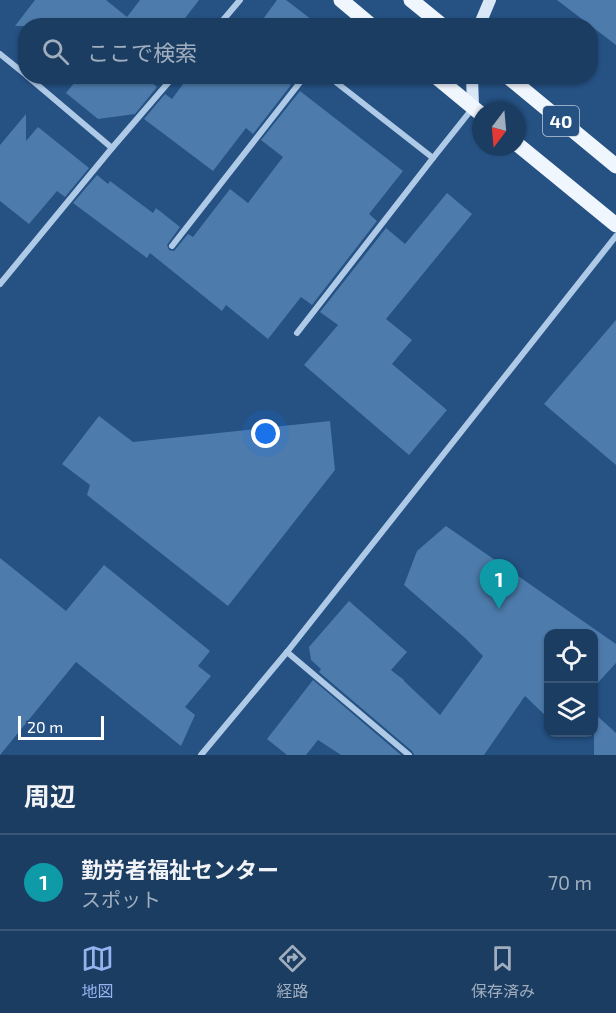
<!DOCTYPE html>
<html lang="ja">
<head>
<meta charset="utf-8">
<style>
	:root { --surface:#1c3d62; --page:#254468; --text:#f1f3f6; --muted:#a0aebe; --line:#3a5677; --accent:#95b2f1 }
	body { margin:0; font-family:"Exo 2","Noto Sans JP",sans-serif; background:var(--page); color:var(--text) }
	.controls { position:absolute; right:18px; bottom:18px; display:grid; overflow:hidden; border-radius:12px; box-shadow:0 2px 4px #0004 }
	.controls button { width:54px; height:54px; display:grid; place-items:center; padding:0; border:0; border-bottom:2px solid var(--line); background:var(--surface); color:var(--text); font:30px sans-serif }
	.compass { position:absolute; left:472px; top:102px; width:54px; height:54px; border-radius:50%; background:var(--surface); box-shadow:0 2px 4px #0004; rotate:196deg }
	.scale { position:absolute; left:18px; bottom:15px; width:86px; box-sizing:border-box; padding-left:6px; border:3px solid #fff; border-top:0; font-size:16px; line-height:21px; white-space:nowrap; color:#fff; -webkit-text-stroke:4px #255183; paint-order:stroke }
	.you { position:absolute; left:266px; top:434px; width:21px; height:21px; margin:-15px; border:4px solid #fff; border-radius:50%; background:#1a73e8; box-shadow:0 0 0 9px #1a73e833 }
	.badge { display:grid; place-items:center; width:39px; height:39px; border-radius:50%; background:var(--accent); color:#fff; font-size:20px; font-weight:700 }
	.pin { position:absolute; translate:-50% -50px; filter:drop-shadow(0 2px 3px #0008) }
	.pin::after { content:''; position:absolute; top:32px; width:21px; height:18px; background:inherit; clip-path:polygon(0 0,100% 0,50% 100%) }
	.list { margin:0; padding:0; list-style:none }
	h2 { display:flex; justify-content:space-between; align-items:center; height:78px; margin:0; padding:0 24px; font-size:26px }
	h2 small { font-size:20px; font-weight:400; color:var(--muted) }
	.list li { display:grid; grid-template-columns:39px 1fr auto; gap:18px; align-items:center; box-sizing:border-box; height:96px; padding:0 24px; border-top:2px solid var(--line) }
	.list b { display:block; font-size:22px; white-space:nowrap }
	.list p { margin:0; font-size:20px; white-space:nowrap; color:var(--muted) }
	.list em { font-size:20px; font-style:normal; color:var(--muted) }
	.icon { flex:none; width:33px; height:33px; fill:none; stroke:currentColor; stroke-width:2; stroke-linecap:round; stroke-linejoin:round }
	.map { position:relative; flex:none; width:616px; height:755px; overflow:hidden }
	.search { position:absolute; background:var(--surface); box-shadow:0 2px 4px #0004; left:18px; right:18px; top:18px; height:66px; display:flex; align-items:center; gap:15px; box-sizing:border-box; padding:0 21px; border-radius:24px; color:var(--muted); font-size:22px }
	.sheet { height:174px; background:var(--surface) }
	nav { display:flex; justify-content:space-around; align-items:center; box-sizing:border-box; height:84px; border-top:2px solid var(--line); background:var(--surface); font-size:16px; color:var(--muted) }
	nav a { display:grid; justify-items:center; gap:3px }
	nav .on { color:var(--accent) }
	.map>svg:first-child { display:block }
	.building { fill:#4d7bab }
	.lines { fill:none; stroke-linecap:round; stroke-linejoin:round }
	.street { stroke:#aecae7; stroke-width:6 }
	.secondary { stroke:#d8e6f6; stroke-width:12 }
	.primary { stroke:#f0f6fd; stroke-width:15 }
	.labels { text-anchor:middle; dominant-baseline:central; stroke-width:5; stroke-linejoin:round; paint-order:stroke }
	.shield { fill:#255183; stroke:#becbda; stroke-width:1.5 }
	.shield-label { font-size:18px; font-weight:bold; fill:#fff }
</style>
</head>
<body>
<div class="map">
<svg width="616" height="755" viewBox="0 0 616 755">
	<rect width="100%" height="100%" fill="#255183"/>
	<g class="building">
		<path d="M35,0H106L127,17L140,0H199L179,26H15Z"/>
		<path d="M277,0H286L320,26H258Z"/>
		<path d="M557,0H616V45L591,26Z"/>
		<path d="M80,76H144L157,87L135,114L98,119L66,93Z"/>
		<path d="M189,76H281L291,85L253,134L246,128L213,171L144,119L165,94L172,99Z"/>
		<path d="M300,91L403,171L369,214L377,221L312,305L301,297L268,339L226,305L222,311L150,253L147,258L73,203L97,175L108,184L110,181L153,213L156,208L180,227L167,245L169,250L174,251L188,234L193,237L230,189L248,203L283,157L261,140Z"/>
		<path d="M26,114V141L38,127L89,168L65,197L57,191L29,224L0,201V145Z"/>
		<path d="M447,193L472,214L386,319L412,340L392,364L447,410L409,455L304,365L338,325L320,312L386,228L405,244Z"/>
		<path d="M616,320V465L544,404Z"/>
		<path d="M99,416L133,442L330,421L335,470L228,606L87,495L90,485L62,464Z"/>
		<path d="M446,526L616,644V663L594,687V633H549V719L525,696L484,755H414L412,751L319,672L321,669L311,660L309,647L349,601L407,652L391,670L404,680V681L440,715L483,656L465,638L404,585L417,551Z"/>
		<path d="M0,558L66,611L104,565L210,651L198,666L211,676L185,707L195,715L181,746L76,662L0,755Z"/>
		<path d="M313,680L401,755H341L318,740L306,755H287L267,739Z"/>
		<path d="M594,713L616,733V755H594Z"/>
	</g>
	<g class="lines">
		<g class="street">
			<path d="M218,26L240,0"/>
			<path d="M0,54L26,75"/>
			<path d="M27,76L112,148"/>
			<path d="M328,76L433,158"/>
			<path d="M172,246L305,76"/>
			<path d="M0,284L112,148L174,76"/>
			<path d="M297,333L433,158L472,109"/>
			<path d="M287,652L409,755"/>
			<path d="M201,755L287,652L616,236"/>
		</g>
		<g class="secondary">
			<path d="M479,26L490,0"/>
			<path d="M472,76L473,107"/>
		</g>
		<g class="primary">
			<path d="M341,0L372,26"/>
			<path d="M411,0L443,26"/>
			<path d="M435,76L481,114"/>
			<path d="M507,76L616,166"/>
			<path d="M517,144L616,225"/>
		</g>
	</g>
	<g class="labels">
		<rect class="shield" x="543" y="106" width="36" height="30" rx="4.5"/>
		<g class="shield-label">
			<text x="561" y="121">40</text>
		</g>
	</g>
</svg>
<div class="controls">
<button><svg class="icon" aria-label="locate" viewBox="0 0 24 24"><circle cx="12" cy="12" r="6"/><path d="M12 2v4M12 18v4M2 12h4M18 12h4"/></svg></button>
<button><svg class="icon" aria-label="layers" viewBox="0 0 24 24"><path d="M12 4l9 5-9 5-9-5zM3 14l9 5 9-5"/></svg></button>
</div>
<svg class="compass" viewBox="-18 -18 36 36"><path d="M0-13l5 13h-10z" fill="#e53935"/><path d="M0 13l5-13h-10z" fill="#a0aebe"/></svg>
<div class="scale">20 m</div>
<div class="you"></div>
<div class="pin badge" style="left:499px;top:609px;background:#0f9aa8">1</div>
<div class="search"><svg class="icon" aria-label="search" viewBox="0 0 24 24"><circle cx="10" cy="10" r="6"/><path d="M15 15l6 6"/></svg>ここで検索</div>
</div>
<section class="sheet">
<h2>周辺<small></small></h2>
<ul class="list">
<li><span class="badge" style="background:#0f9aa8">1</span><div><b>勤労者福祉センター</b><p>スポット</p></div><em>70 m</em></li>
</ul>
</section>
<nav>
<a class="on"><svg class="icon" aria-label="map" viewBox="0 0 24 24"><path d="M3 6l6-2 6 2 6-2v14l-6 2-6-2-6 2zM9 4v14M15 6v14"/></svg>地図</a>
<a><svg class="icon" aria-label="directions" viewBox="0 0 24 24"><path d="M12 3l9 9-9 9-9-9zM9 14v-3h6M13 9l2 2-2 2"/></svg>経路</a>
<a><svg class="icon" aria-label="saved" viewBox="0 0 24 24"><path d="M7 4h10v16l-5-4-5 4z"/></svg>保存済み</a>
</nav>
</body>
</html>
